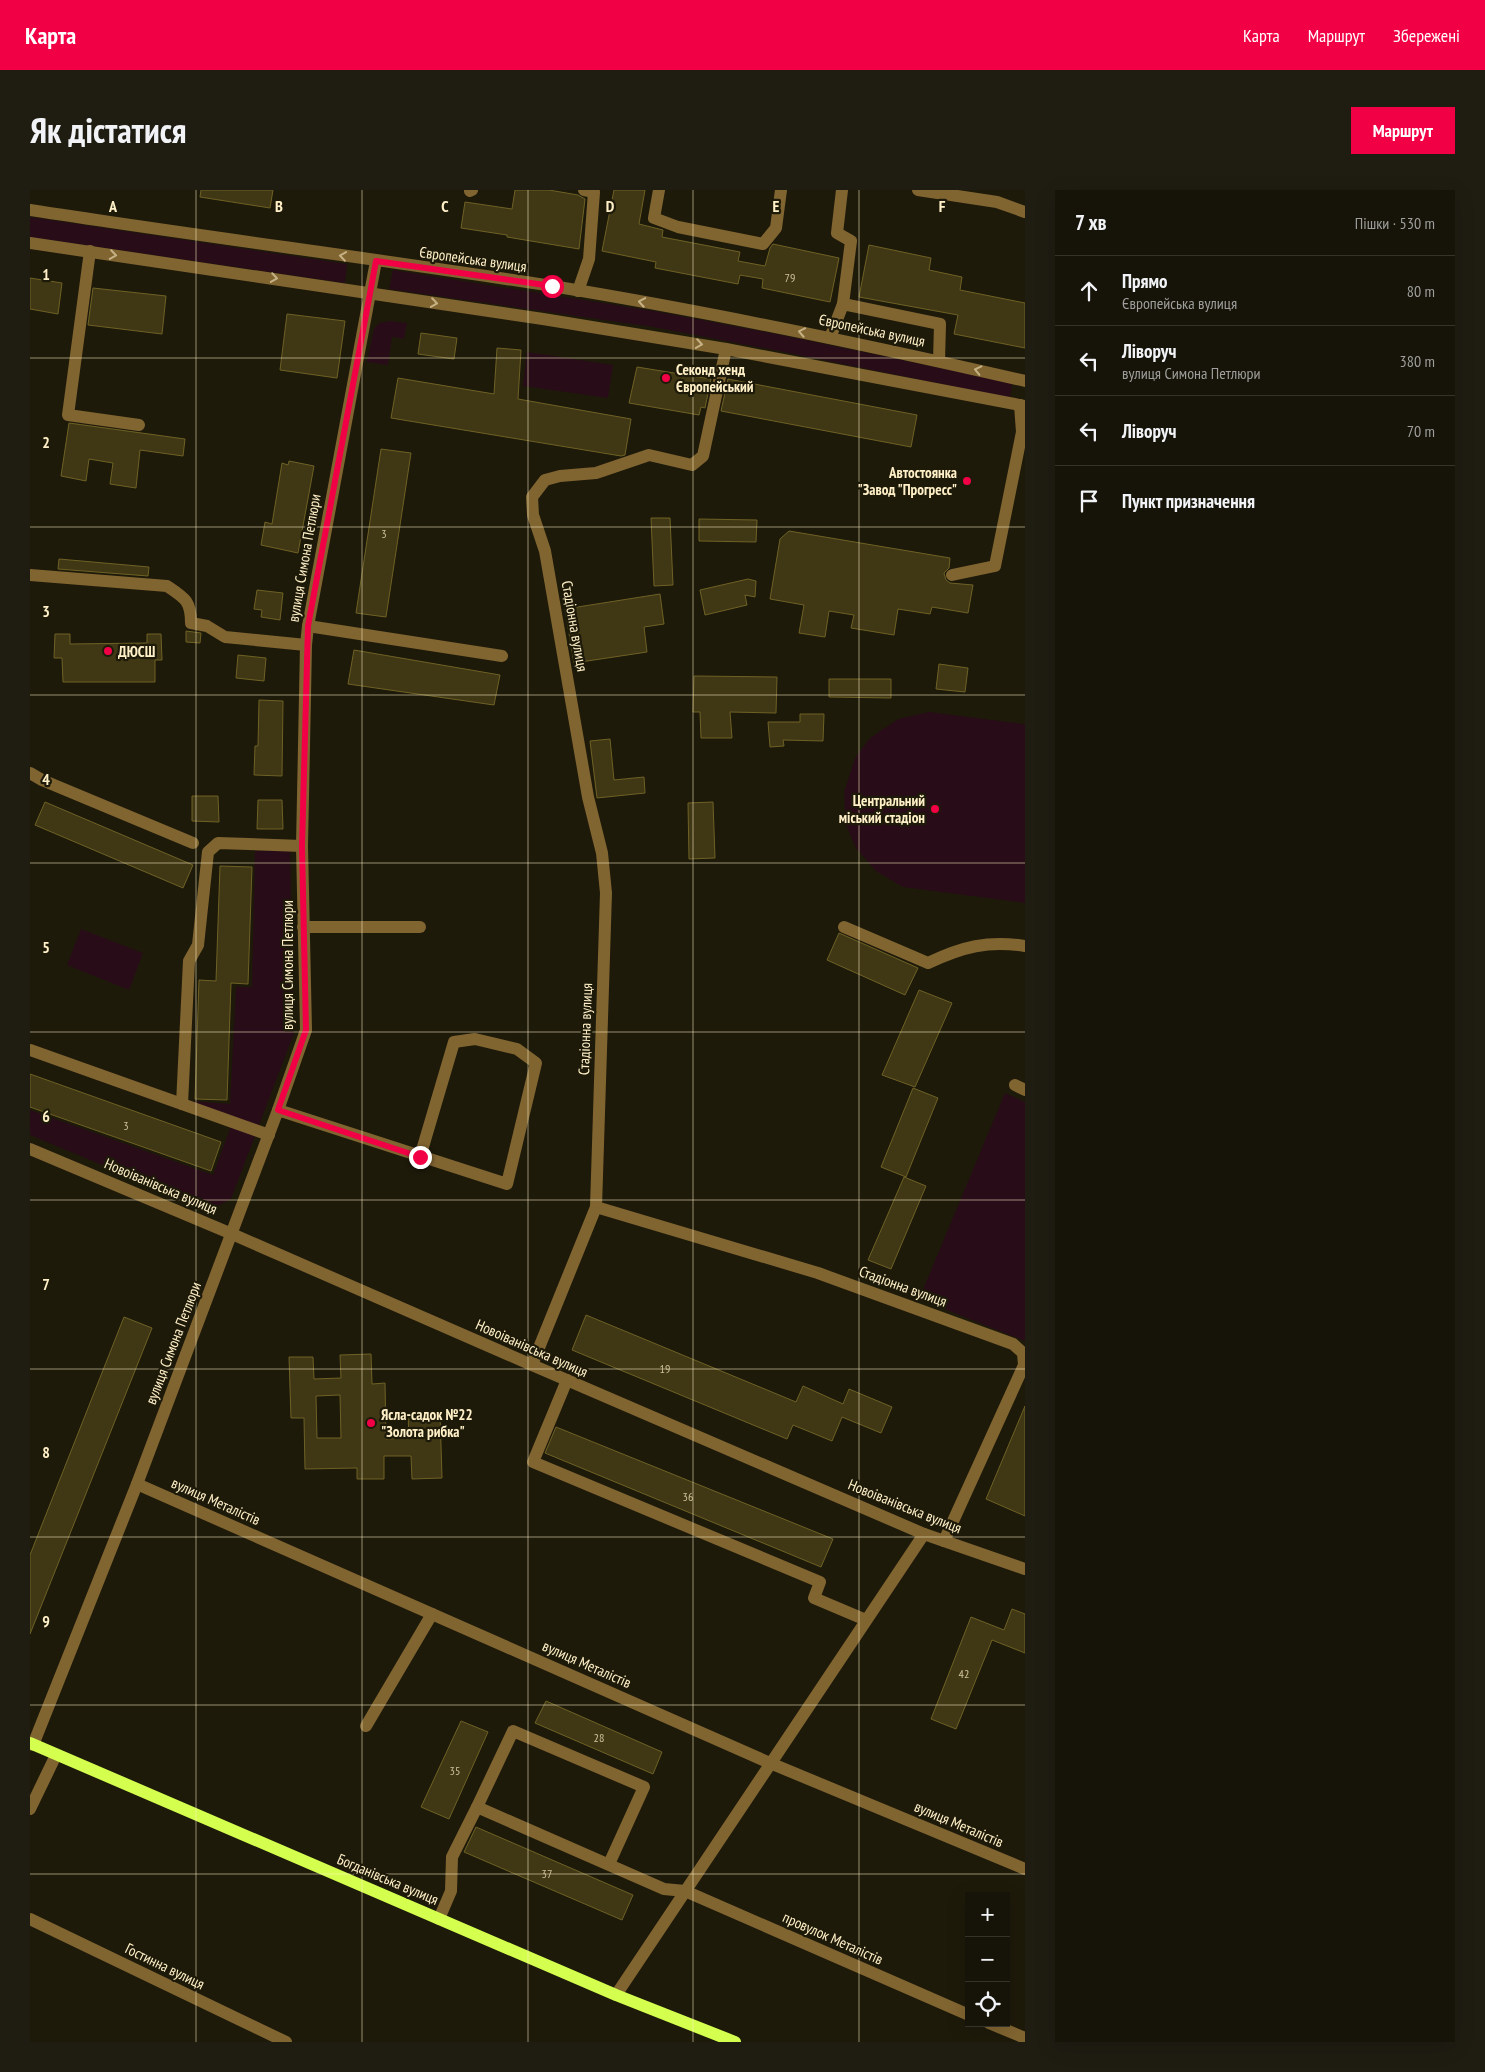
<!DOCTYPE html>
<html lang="uk">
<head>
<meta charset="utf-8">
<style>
	:root { --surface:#161408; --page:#1f1d12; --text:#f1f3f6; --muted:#9e9e9c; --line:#353329; --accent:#f20045 }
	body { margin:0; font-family:"PT Sans Narrow",sans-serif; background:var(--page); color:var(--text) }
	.controls { position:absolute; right:15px; bottom:15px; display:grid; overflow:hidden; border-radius:0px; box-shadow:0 5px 20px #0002 }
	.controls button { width:45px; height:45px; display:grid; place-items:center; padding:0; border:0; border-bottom:1px solid var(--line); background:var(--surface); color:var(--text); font:25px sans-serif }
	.stop { position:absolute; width:15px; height:15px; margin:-11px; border:4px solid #f20045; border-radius:50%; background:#fff }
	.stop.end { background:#f20045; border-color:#fff; box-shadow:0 1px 5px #0008 }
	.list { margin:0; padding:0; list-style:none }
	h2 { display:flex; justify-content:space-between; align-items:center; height:65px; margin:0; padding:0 20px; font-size:21px }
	h2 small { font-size:16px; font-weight:400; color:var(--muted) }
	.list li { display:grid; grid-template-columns:32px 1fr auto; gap:15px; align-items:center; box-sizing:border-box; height:70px; padding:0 20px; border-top:1px solid var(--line) }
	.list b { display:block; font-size:19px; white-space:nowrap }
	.list p { margin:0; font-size:16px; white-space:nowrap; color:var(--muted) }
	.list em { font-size:16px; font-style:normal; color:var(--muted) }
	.icon { flex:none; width:28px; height:28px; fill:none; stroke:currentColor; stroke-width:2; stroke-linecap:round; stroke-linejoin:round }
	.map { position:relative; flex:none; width:995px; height:1852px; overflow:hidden; border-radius:0px }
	header { display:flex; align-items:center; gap:30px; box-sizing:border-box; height:70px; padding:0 25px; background:var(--accent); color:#fff }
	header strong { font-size:24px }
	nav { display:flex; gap:28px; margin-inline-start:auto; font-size:18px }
	.intro { display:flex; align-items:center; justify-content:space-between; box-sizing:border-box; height:120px; padding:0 30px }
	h1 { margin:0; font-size:35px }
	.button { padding:12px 22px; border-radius:0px; background:var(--accent); color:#fff; font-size:18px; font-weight:700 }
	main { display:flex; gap:30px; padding:0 30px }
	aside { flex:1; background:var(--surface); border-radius:0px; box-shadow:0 5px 20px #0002 }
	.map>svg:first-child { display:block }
	.green { fill:#280d18 }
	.building { fill:#403815; stroke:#6e6125; fill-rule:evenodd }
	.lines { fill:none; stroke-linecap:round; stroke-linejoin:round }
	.minor { stroke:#816531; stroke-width:12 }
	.major { stroke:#d4ff4e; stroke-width:12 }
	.oneway { stroke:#c6b184 }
	.route { stroke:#f20045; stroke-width:6 }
	.grid { fill:none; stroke:#fff0c7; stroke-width:1; stroke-opacity:0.55 }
	.poi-dot { fill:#f20045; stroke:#1e1a0a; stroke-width:2 }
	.labels { text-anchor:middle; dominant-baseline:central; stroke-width:4.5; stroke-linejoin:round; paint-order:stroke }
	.number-label { font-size:12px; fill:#cfc29a }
	.street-label { font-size:15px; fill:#fff0c7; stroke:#1e1a0a }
	.poi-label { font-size:15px; font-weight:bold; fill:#fff0c7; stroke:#1e1a0a; text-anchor:start }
	.grid-label { font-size:16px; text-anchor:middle; font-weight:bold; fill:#fff0c7; stroke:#1e1a0a; stroke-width:4.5; stroke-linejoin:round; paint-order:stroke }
</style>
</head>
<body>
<header>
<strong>Карта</strong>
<nav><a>Карта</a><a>Маршрут</a><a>Збережені</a></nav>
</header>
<div class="intro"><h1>Як дістатися</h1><a class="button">Маршрут</a></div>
<main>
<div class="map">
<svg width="995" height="1852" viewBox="0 0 995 1852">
	<rect width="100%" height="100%" fill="#1e1a0a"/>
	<g class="green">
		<path d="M0,27L317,74L315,93L0,47Z"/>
		<path d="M363,80L624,121L756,146L982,193L980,208L754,162L623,137L359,99Z"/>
		<path d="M359,131L377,133L374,149L362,147L358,175L337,172L344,139L349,133Z"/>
		<path d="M497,162L583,175L578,208L493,196Z"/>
		<path d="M899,522L995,534V713L873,697L846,681L826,658L816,635L814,602L825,568L840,548L868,529Z"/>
		<path d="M260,660L264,843L201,1009L180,1020L0,945V920L183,985L204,928L160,911L200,914L206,797H222L225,661Z"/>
		<path d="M51,739L113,763L99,800L37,775Z"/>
		<path d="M975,903L995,912V1151L889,1109Z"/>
	</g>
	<g class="building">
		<path d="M171,0H243L240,18L170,7Z"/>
		<path d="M485,0H519L548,5L555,9L549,59L477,47V45L431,38L435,12L482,19Z"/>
		<path d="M584,0H615L609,34L633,40L632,47L710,62L708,71L735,76L740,58L743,54L809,68L800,112L732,98L733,89L710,85L708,94L625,78L626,72L572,61Z"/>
		<path d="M839,55L901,68L899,80L932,87L930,100L995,113V158L924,144L928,125L829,107Z"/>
		<path d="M0,88L32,93L28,124L0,119Z"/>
		<path d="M63,98L136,106L132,144L58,135Z"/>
		<path d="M257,124L315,131L307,188L250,180Z"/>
		<path d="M391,143L427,148L424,169L388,164Z"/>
		<path d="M467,158L491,160L488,209L601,229L595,265L591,266L361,228L368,188L464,204Z"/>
		<path d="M607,177L681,189L675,218L671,217L669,225L599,213Z"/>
		<path d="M698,189L887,225L881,257L691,221Z"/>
		<path d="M39,233L155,249L153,266L110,260L106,298L80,294L83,273L59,269L56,291L31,286Z"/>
		<path d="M351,259L381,263L356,427L326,423Z"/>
		<path d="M259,271L284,276L268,363L231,355L235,332L242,334L252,273L258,275Z"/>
		<path d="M621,328H640L643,395L624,396Z"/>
		<path d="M669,329L727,330L726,352L669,351Z"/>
		<path d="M759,341L920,368L919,378L914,383L916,390L920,393L943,395L938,423L902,417L900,424L868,419L864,445L821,438L824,425L799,421L795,447L769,443L774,415L740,409L750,349Z"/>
		<path d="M29,369L119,377L118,386L28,379Z"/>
		<path d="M718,389L726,391L725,407L715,405L717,415L675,425L670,400Z"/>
		<path d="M227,400L253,403L250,430L231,427L232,420L224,419Z"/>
		<path d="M630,404L634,434L614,437L617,462L544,473L535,419Z"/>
		<path d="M156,441L171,443L170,453L156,452Z"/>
		<path d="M25,444H40V454L117,453V444H131L132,470H125V492H33L32,468H24Z"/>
		<path d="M324,460L470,485L464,515L318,494Z"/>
		<path d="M208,465L236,468L234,491L206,488Z"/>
		<path d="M909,474L938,478L935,502L906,499Z"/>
		<path d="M664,486L747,487L746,523L700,522L702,548H671L670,522H663Z"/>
		<path d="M799,489H861V508L799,507Z"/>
		<path d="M229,510L253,511L252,586L224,585L225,556H228Z"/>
		<path d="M770,524H794L793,551L753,550L754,556L740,557L738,532H770Z"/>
		<path d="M580,549L584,590L614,587L615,603L567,608L560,551Z"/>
		<path d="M162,606H188L189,632L162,631Z"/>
		<path d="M228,610H252L253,639H227Z"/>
		<path d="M15,612L163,675L153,698L5,635Z"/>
		<path d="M683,612L685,668L659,669L658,613Z"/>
		<path d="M190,676L222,677L218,794L201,793L197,910L165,909L169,790L186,791Z"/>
		<path d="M809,743L888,778L875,805L797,770Z"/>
		<path d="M889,800L922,813L885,897L852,885Z"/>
		<path d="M0,884L191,952L181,981L0,917Z"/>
		<path d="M883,898L908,908L876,987L851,977Z"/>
		<path d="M874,987L896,996L861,1079L838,1070Z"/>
		<path d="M556,1125L766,1212L773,1196L813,1214L819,1199L862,1217L851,1243L812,1227L802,1251L763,1235L757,1249L542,1160Z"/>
		<path d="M94,1127L122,1138L0,1444V1365Z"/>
		<path d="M341,1164L342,1194L355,1193L356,1249L379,1248L378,1223H410L412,1288L382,1289L381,1266H354V1289H327V1278L275,1279L274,1228H261L259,1167H283L284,1189L311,1188L310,1165ZM310,1205L311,1248H287L286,1206Z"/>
		<path d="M995,1216V1326L956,1309Z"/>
		<path d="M526,1237L803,1349L791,1377L515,1263Z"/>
		<path d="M982,1419L995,1424V1463L962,1450L926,1539L901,1529L941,1427L974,1440Z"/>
		<path d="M516,1511L632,1562L623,1584L505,1533Z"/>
		<path d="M431,1531L458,1542L419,1629L391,1617Z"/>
		<path d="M446,1637L603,1705L592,1730L434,1662Z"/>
	</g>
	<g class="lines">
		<g class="minor">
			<path d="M629,0L624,28L648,37L733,54L746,38L751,0"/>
			<path d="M812,0L807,43L821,51L813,114"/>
			<path d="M888,0L967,12L995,22"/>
			<path d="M440,1L442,0"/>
			<path d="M0,20C174,47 349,69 522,96C681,122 838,155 995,191"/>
			<path d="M0,53L513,129L696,159L995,216"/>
			<path d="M60,61L38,225L109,235"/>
			<path d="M548,101L559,69L564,2L554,0"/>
			<path d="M800,148L813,114L910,134L909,171"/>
			<path d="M696,159L673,266L662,275L619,265L566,283L530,286L515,290L502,307L503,325L515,361L558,607L572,663L576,703L566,1017L788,1083L983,1154L993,1163L994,1175L914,1351"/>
			<path d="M0,385L137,396C155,408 161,411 161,433L177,436L195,447L276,455"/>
			<path d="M922,385L965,376L992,242L990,215"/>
			<path d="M278,436L472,466"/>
			<path d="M0,583L12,590L163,653"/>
			<path d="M273,737H390"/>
			<path d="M814,737L898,773C932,757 958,750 995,756"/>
			<path d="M0,860L239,945"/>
			<path d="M985,895L995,900"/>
			<path d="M152,914L159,771L168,755L178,662L188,653L272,656"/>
			<path d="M248,920L477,994L506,873L487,859L445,849L424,852L390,967"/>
			<path d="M0,959L202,1044L502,1175L894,1344L995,1379"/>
			<path d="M502,1175L566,1017"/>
			<path d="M537,1190L503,1272L790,1392L784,1408L836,1430"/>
			<path d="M107,1294L740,1573L995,1679"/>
			<path d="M336,1536L402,1424"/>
			<path d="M3,1555L107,1294L248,920L276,840L272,656L276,455L278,436L346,71"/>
			<path d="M0,1619L26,1565"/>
			<path d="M579,1674L614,1597L483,1541L447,1617L634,1699L655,1701L939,1825"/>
			<path d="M0,1729L256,1852"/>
			<path d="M409,1729L421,1701L422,1667L447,1617"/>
			<path d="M586,1805L894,1344"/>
			<path d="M959,1833L995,1848"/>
		</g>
		<path class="major" d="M0,1553L586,1805L705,1852"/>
	</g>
	<defs><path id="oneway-chevron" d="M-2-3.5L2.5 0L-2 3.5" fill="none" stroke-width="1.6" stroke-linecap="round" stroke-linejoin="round" transform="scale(1.25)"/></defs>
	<g class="oneway">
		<use href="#oneway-chevron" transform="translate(83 65) rotate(9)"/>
		<use href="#oneway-chevron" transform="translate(313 66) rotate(-172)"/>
		<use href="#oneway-chevron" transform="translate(244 88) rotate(9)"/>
		<use href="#oneway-chevron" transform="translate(612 112) rotate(-170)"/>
		<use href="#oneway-chevron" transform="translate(404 113) rotate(8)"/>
		<use href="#oneway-chevron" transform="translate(772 142) rotate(-169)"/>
		<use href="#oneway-chevron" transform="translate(669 154) rotate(9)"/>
		<use href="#oneway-chevron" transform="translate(948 180) rotate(-167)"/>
	</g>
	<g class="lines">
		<path class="route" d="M390,967L248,920L276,840L272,656L278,436L346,71L522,96"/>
	</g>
	<path class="grid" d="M166,0V1852M332,0V1852M498,0V1852M663,0V1852M829,0V1852M0,168H995M0,337H995M0,505H995M0,673H995M0,842H995M0,1010H995M0,1179H995M0,1347H995M0,1515H995M0,1684H995"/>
	<g class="poi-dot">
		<circle cx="636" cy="188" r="5"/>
		<circle cx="937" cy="291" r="5"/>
		<circle cx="78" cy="461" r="5"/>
		<circle cx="905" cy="619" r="5"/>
		<circle cx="341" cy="1233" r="5"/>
	</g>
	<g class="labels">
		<g class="number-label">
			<text x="760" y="87">79</text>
			<text x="354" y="343">3</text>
			<text x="96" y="935">3</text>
			<text x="635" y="1178">19</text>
			<text x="658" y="1306">36</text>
			<text x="934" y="1483">42</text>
			<text x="569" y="1547">28</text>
			<text x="425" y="1580">35</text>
			<text x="517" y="1683">37</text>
		</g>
		<g class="street-label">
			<text transform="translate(443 69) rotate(8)">Європейська вулиця</text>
			<text transform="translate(842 140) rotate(12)">Європейська вулиця</text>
			<text transform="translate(274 368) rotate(-80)">вулиця Симона Петлюри</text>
			<text transform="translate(545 436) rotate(80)">Стадіонна вулиця</text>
			<text transform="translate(257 775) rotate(-90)">вулиця Симона Петлюри</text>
			<text transform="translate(555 839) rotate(-88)">Стадіонна вулиця</text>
			<text transform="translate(131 996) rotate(23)">Новоіванівська вулиця</text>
			<text transform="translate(873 1096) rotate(20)">Стадіонна вулиця</text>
			<text transform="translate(143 1153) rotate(-69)">вулиця Симона Петлюри</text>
			<text transform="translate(502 1158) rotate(24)">Новоіванівська вулиця</text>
			<text transform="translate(186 1311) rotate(24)">вулиця Металістів</text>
			<text transform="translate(875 1316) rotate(22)">Новоіванівська вулиця</text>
			<text transform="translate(557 1474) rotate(24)">вулиця Металістів</text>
			<text transform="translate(929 1634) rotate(23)">вулиця Металістів</text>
			<text transform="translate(358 1689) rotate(23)">Богданівська вулиця</text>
			<text transform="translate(803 1748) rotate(24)">провулок Металістів</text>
			<text transform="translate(135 1776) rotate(26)">Гостинна вулиця</text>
		</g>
		<g class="poi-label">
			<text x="646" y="179">Секонд хенд<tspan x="646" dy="17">Європейський</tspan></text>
			<text x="927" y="282" text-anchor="end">Автостоянка<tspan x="927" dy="17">"Завод "Прогресс"</tspan></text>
			<text x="88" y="461">ДЮСШ</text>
			<text x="895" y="610" text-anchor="end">Центральний<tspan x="895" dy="17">міський стадіон</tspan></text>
			<text x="351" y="1224">Ясла-садок №22<tspan x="351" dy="17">"Золота рибка"</tspan></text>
		</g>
	</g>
	<g class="grid-label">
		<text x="83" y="22">A</text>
		<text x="249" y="22">B</text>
		<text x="415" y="22">C</text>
		<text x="580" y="22">D</text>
		<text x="746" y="22">E</text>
		<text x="912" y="22">F</text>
		<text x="16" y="90">1</text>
		<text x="16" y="258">2</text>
		<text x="16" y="427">3</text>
		<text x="16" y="595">4</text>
		<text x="16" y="763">5</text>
		<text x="16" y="932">6</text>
		<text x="16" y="1100">7</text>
		<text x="16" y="1268">8</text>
		<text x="16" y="1437">9</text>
	</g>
</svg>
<div class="controls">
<button>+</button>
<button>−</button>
<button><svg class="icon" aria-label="locate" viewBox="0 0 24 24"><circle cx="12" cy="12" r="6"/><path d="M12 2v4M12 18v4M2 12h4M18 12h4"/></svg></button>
</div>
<div class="stop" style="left:522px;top:96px"></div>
<div class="stop end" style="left:390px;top:967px"></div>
</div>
<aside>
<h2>7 хв<small>Пішки · 530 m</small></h2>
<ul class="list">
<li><svg class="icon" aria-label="ahead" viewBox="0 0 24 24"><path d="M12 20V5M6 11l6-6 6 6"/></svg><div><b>Прямо</b><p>Європейська вулиця</p></div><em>80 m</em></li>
<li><svg class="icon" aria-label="left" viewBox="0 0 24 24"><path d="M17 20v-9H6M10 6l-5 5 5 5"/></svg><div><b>Ліворуч</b><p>вулиця Симона Петлюри</p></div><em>380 m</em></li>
<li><svg class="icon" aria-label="left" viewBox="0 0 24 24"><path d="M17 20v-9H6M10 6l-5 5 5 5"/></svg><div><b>Ліворуч</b></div><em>70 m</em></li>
<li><svg class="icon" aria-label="arrive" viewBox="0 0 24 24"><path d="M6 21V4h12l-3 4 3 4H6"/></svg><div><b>Пункт призначення</b></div></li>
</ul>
</aside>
</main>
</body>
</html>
